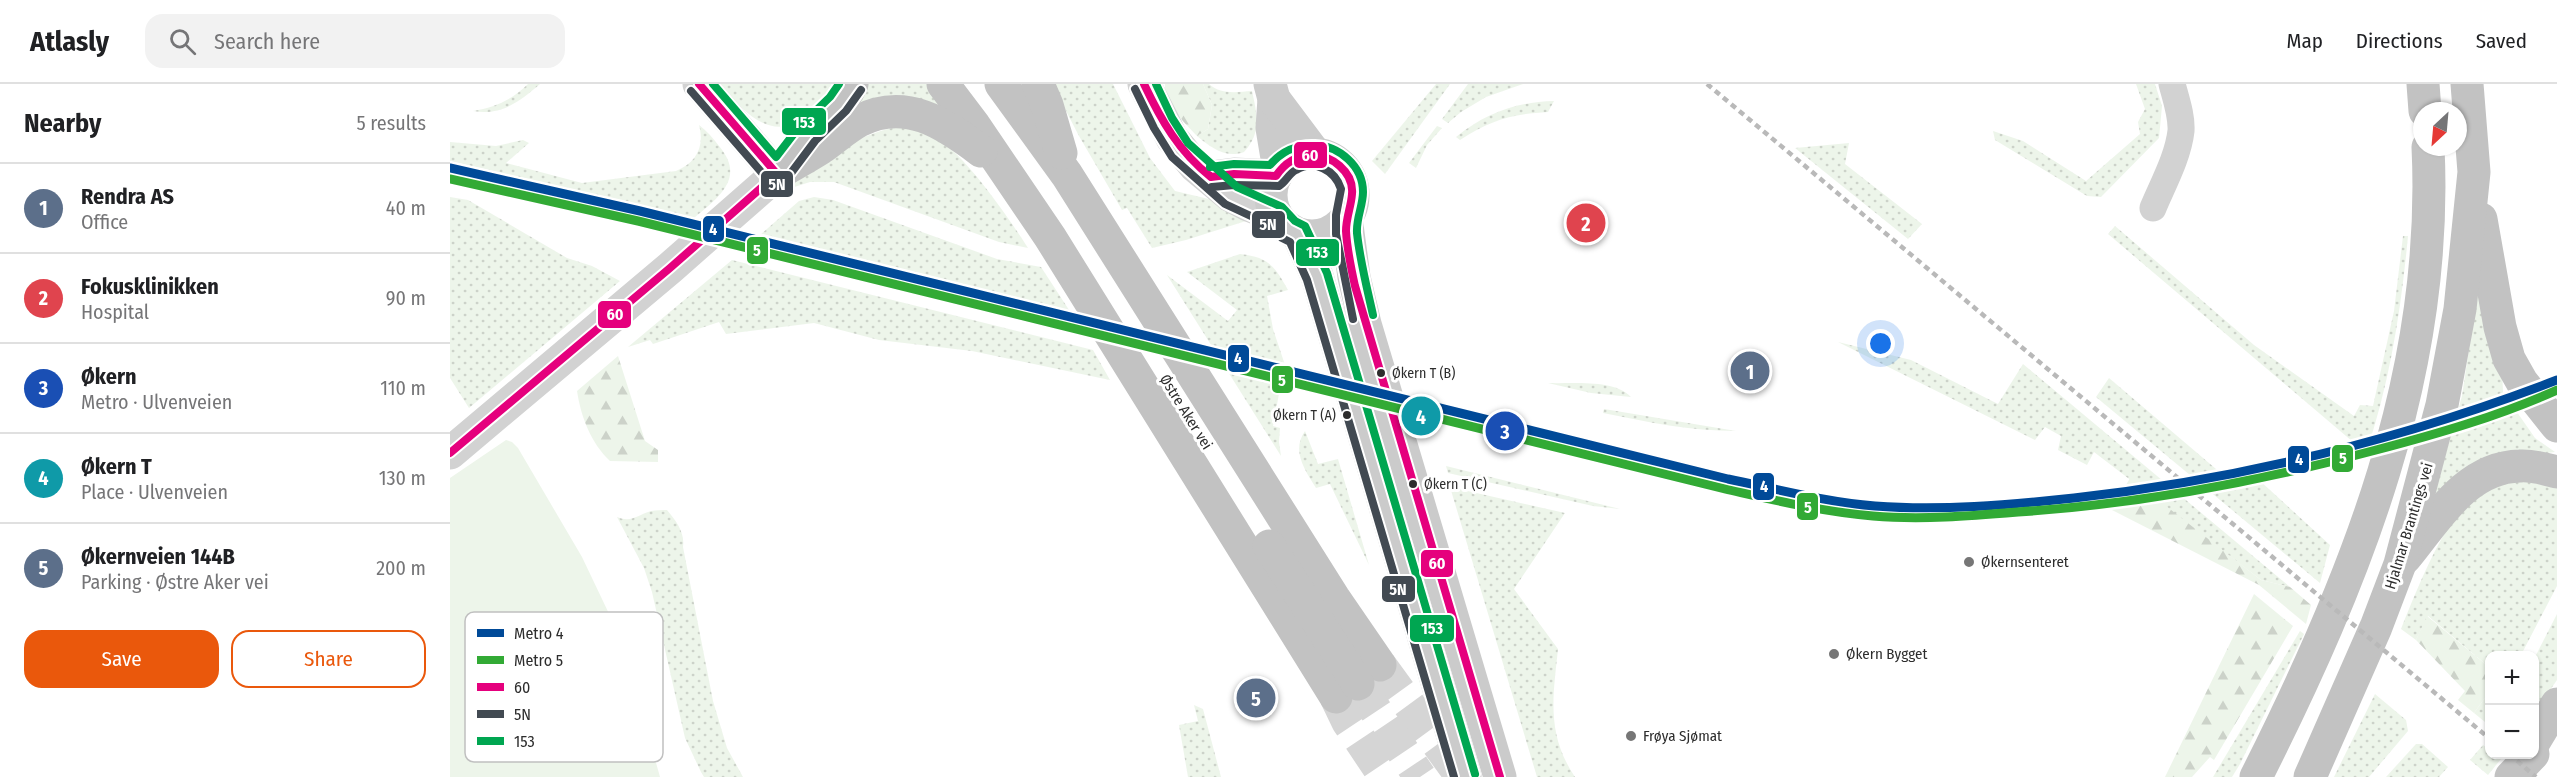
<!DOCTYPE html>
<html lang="en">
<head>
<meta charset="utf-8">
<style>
	:root { --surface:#fff; --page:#f2f2f2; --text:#202124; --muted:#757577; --line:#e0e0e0; --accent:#ea580c }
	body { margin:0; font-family:"Fira Sans Condensed",sans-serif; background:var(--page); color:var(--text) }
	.controls { position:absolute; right:18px; bottom:18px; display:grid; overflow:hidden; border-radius:12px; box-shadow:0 2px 4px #0004 }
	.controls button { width:54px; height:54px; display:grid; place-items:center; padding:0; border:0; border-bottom:2px solid var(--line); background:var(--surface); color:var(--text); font:30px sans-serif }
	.compass { position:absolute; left:1963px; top:18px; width:54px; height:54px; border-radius:50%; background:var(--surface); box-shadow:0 2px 4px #0004; rotate:206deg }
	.you { position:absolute; left:1431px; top:260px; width:21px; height:21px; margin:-15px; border:4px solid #fff; border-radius:50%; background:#1a73e8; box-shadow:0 0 0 9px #1a73e833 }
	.badge { display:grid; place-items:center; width:39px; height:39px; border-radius:50%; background:var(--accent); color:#fff; font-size:20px; font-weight:700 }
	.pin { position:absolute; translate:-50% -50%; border:3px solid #fff; box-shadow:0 2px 6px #0006 }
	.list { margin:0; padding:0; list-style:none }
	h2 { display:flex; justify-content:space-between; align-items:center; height:78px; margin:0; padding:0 24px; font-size:26px }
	h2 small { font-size:20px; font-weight:400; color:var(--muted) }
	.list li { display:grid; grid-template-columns:39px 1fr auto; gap:18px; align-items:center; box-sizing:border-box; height:90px; padding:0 24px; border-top:2px solid var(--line) }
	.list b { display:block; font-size:22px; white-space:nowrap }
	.list p { margin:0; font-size:20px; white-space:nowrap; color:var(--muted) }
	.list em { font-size:20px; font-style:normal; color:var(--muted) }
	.actions { display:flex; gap:12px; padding:18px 24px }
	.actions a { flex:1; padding:14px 0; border:2px solid var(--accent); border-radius:18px; text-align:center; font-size:21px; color:var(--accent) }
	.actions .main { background:var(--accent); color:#fff }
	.icon { flex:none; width:33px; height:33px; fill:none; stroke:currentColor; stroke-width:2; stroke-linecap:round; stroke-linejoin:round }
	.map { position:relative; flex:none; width:2107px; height:693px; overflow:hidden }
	header { display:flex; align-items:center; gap:36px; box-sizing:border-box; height:84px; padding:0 30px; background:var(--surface); border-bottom:2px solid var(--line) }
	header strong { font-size:28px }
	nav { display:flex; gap:33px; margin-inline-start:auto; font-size:21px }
	.search { width:420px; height:54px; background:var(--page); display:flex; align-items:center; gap:15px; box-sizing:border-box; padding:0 21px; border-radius:18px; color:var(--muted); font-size:22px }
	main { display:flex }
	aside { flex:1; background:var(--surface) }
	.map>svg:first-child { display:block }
	.grass { fill:url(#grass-dots) }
	.forest { fill:url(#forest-firs) }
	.park { fill:#edf5ea }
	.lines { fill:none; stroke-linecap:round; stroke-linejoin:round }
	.trunk-tunnel { stroke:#d5d5d5; stroke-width:33; stroke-dasharray:33 16; stroke-linecap:butt }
	.minor { stroke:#d2d2d2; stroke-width:27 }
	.tertiary { stroke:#d2d2d2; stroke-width:33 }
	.secondary { stroke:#cbcbcb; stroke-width:33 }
	.trunk { stroke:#c2c2c2; stroke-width:33 }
	.rail { stroke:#b9b9b9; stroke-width:4.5; stroke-dasharray:6 4.5; stroke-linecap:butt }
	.bus-1-casing { stroke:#fff; stroke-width:12 }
	.bus-2-casing { stroke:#fff; stroke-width:12 }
	.bus-3-casing { stroke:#fff; stroke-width:12 }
	.bus-1 { stroke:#e5007d; stroke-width:8 }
	.bus-2 { stroke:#424a52; stroke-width:8 }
	.bus-3 { stroke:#00a651; stroke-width:8 }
	.metro-1-casing { stroke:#fff; stroke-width:14 }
	.metro-2-casing { stroke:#fff; stroke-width:14 }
	.metro-1 { stroke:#004a98; stroke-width:9 }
	.metro-2 { stroke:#32aa35; stroke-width:9 }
	.bus-dot { fill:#2d2d2d; stroke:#fff; stroke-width:2 }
	.poi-dot { fill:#767676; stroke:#fff; stroke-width:2 }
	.labels { text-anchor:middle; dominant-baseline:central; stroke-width:6; stroke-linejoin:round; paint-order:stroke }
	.bus-label { font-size:14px; fill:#2d2d2d; stroke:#fff; text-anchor:start }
	.street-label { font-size:15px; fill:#2d2d2d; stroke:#fff }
	.poi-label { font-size:15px; fill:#2d2d2d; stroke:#fff; text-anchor:start }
	.key { fill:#fff; stroke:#c0c0c0; stroke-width:1.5 }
	.key-label { font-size:16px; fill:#2d2d2d }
	.line-badge { stroke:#fff; stroke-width:2 }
	.badge-label { font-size:16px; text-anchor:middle; font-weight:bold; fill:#fff }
</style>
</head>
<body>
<header>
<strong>Atlasly</strong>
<div class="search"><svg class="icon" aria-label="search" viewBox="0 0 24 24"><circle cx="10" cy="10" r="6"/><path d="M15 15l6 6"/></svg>Search here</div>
<nav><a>Map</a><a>Directions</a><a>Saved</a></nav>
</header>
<main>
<aside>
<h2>Nearby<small>5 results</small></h2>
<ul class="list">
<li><span class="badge" style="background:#5c6f8a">1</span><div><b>Rendra AS</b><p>Office</p></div><em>40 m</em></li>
<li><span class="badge" style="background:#e0444e">2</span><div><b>Fokusklinikken</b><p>Hospital</p></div><em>90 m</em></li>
<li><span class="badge" style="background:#1a4fb4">3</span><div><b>Økern</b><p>Metro · Ulvenveien</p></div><em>110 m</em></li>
<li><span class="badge" style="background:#0f9aa8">4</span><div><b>Økern T</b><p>Place · Ulvenveien</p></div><em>130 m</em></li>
<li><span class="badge" style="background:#5c6f8a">5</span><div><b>Økernveien 144B</b><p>Parking · Østre Aker vei</p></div><em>200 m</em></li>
</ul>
<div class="actions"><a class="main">Save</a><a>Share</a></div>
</aside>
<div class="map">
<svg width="2107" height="693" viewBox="0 0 2107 693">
	<defs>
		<pattern id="grass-dots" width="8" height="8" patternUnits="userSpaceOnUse" patternTransform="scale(1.5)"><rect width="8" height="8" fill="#edf5ea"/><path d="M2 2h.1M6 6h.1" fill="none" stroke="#ccd2c9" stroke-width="1.8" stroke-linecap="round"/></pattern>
		<pattern id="forest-firs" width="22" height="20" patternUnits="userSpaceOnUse" patternTransform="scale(1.5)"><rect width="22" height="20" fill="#edf5ea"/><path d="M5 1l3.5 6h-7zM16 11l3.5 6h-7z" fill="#ccd2c9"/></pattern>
	</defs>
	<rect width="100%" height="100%" fill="#fff"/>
	<g class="grass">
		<path d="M78,0H90C69,18 51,32 23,27C45,23 62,16 78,0Z"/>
		<path d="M268,0H385C376,10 368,24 357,32C319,61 293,25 268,0Z"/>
		<path d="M418,0H479L501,27C460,7 449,14 407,25Z"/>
		<path d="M602,0H663L700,74L725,107L763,116V118L786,129L796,137L736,156L702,164L677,124L672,126L629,52Z"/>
		<path d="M753,0H759C771,11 787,8 802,7C807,30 812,49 794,68C776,75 760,63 747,52L758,45L762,21Z"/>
		<path d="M986,0H1000L935,90L922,77Z"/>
		<path d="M1018,0H1073L1036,13L1011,28L998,39L992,35Z"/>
		<path d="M1686,0H1705L1712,22L1709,54L1651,113L1637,112L1545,56L1543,47L1573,57L1636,97L1690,50L1688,38L1695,25Z"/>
		<path d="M1104,17L1098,28C1061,30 1041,36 1010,56L1006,53C1036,29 1066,18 1104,17Z"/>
		<path d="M249,41C257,47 263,54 269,62C296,94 269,113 244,134L0,77V58L46,62L73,56L79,59L56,79L132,99L226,87C246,79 255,63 249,41Z"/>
		<path d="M987,42L992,44L977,61L966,84L959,79Z"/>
		<path d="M447,43C458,45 470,46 480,50C511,64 559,134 578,164L549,158L384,98H360L335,106C368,78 404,51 447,43Z"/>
		<path d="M1399,59L1395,80L1472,140L1458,155L1345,64Z"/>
		<path d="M0,113L18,116L117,174L142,182L170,197L19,324L0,294Z"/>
		<path d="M364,113L383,116L547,175L591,183L621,229L311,150L349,117Z"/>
		<path d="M1665,142L1804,261L1904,332L1910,321L1923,322L1944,227L1953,152H1958C1951,226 1940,298 1916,369L1658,150Z"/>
		<path d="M790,170C818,173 825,182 838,206L817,212L823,245L838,290L831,299L823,342L830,344L829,358L831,372L717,191L778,237L787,226L737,188Z"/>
		<path d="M282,176L643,266L660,296L522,267L429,256L364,239L276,250L269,238L203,260L200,256L178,263Z"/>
		<path d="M2030,190L2052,285L2053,308L2085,354L2105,368L2088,370L1981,422L2012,312Z"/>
		<path d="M1388,258L1461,276L1548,320L1573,280L1840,503L1811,496L1644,368L1637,381L1608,366L1611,352L1595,343L1585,356Z"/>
		<path d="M1659,294L1786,402L1809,396L1880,461L1870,499L1646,313Z"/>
		<path d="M1098,299C1123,300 1164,295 1181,313L1141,309Z"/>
		<path d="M1154,325L1286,347C1241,347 1197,338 1153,329Z"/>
		<path d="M855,347L868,380L888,375L919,481L880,400L866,404C855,386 841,367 855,347Z"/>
		<path d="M996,382L1170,425L1143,422L998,389Z"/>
		<path d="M2081,395L2107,404V502L2071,571L2040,572L2039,583L1978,532L1966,556L1951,545C1966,508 1997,426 2032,406C2047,397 2064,396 2081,395Z"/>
		<path d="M1000,403L1115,429L1064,505L1108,565C1103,613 1096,650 1125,693H1087Z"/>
		<path d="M217,426C226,437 235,448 233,463L263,617L277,664L293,693H254L251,688L235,654L202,508L194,484L167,433C182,439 187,431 201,427C206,426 212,426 217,426Z"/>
		<path d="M2107,530V596L2084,629L2085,573Z"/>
		<path d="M1850,547L1854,550L1790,680L1782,693H1763Z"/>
		<path d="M2039,608V631L2035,638L2024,629Z"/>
		<path d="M1925,610L1956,636L1958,647L1919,693H1884Z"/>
		<path d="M744,621L753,625L771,693H738L729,641L748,637Z"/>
		<path d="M1966,660H1972L1998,683L1989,693H1936Z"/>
		<path d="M2033,661L2039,666L2040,670L2045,671L2051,675L2038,691L2020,676Z"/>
	</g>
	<g class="forest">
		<path d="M715,0H753L762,21L758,45L747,52C735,39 713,19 715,0Z"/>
		<path d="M168,272L195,357L208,366V378L160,377C141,359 131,333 127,307Z"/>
		<path d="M1680,394L1811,496L1840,503L1861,521L1856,540L1809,501L1662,426Z"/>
		<path d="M1804,510L1843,542L1764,676L1760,673L1742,693H1715Z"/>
		<path d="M1977,532L2039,583V608L2024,629L2008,616L2015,607L1966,556Z"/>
	</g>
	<path class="park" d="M56,356L62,358L68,364L132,473L172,557L210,693H0V394Z"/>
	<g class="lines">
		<g class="trunk-tunnel">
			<path d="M930,581L1012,693"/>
			<path d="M908,600L970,693"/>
			<path d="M886,613L898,638L935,693"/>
		</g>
		<path class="minor" d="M1703,124C1713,100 1728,73 1731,47C1732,32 1726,15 1722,0"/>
		<g class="tertiary">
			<path d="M694,0L722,54L745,82L781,112L798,121L826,132"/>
			<path d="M761,93L784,90L826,92"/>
			<path d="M0,369L220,184L327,90L249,0"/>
		</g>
		<g class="secondary">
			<path d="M820,0L824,15L822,44L829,86"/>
			<path d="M824,15L866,71"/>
			<circle cx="862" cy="111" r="41"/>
			<path d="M896,134L904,193L915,240L1050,693"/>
			<path d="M848,150L867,192L1015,693"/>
		</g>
		<g class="trunk">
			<path d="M493,0L524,41L600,153L886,613"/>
			<path d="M551,0L617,91L884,514L930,581"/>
			<path d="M588,0L597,21L611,69"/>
			<path d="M1973,0L1975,27"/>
			<path d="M345,66C361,43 389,26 402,0"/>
			<path d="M327,90C342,81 357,73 371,64C384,55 396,44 409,37C455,13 494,39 531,67"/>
			<path d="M2031,135L2050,243L2059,275L2072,298L2107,342"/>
			<path d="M819,462L908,600"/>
			<path d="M1955,474C1986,437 2015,383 2070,382C2082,381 2095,385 2107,388"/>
			<path d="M2084,658L2107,620"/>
			<path d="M1806,693C1906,495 1989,289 1978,63"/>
			<path d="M1860,693L1926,543L1950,480L1992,321L2010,225L2024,88L2017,0"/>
			<path d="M2061,693L2083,670"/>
		</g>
		<g class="rail">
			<path d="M1257,0L2040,655"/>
			<path d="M2059,670L2086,693"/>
		</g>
		<g class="bus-1-casing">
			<g id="bus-1">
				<path d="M249,0L327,90"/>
				<path d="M694,0C711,36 729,68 761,93L784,90L826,92C834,80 845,72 860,71C881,70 904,88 902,110C901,123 896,134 896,147C897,165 901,184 905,202L1050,693"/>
				<path d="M0,369L220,184L327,90"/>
			</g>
		</g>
		<g class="bus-2-casing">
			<g id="bus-2">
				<path d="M685,5L704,44L722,73L775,120L820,141L832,154L840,158L857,196L1004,693"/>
				<path d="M241,7L319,97L327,100L335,97L365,57L396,27L411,6"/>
				<path d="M762,103L784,101L829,102C836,98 838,90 846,86C864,75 885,86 891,105L886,131V150L903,235"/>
			</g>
		</g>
		<g class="bus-3-casing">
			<g id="bus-3">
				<path d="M263,0L326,73L349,43L380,13L389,0"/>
				<path d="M706,0L722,34L738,59L787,103L832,123L845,137L855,142L877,189L1025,690"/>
				<path d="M760,83L784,80L820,81C831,68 847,60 865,61C889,62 913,82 913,108C913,122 906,134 907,149C910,177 917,204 923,231"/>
			</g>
		</g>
		<use href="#bus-1" class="bus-1"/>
		<use href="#bus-2" class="bus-2"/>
		<use href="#bus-3" class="bus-3"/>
		<g class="metro-1-casing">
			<path id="metro-1" d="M0,84L190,127L1278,395C1327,405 1375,418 1425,422C1491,427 1558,421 1624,414C1791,395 1951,356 2107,296"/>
		</g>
		<g class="metro-2-casing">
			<path id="metro-2" d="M0,95L188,137L1275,405C1324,416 1373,428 1423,432C1471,436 1520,432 1568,428C1690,420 1808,398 1926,366C1987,350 2049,332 2107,306"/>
		</g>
		<use href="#metro-1" class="metro-1"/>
		<use href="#metro-2" class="metro-2"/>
	</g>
	<g class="bus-dot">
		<circle cx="931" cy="289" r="5"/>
		<circle cx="897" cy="331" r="5"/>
		<circle cx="963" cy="400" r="5"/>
	</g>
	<g class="poi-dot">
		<circle cx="1519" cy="478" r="6"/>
		<circle cx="1384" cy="570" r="6"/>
		<circle cx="1181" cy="652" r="6"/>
	</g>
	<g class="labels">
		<g class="bus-label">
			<text x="942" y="289">Økern T (B)</text>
			<text x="886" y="331" text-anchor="end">Økern T (A)</text>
			<text x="974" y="400">Økern T (C)</text>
		</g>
		<g class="street-label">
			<text transform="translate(736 328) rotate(58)">Østre Aker vei</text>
			<text transform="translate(1959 442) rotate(-73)">Hjalmar Brantings vei</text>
		</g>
		<g class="poi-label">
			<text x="1531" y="478">Økernsenteret</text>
			<text x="1396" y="570">Økern Bygget</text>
			<text x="1193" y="652">Frøya Sjømat</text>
		</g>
	</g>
	<rect x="15" y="528" width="198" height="150" rx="9" class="key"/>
	<rect x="27" y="545" width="27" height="8" fill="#004a98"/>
	<rect x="27" y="572" width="27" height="8" fill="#32aa35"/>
	<rect x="27" y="599" width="27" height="8" fill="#e5007d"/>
	<rect x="27" y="626" width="27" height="8" fill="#424a52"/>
	<rect x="27" y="653" width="27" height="8" fill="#00a651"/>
	<g class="key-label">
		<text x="64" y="555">Metro 4</text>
		<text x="64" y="582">Metro 5</text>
		<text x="64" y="609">60</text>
		<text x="64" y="636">5N</text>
		<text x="64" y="663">153</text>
	</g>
	<g class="line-badge">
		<rect x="331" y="23" width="46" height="29" rx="6" fill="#00a651"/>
		<rect x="843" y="57" width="35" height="28" rx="6" fill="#e5007d"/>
		<rect x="310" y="86" width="34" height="28" rx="6" fill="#424a52"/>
		<rect x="801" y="126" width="35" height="29" rx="6" fill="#424a52"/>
		<rect x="252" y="131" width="23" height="28" rx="6" fill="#004a98"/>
		<rect x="296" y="152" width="23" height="29" rx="6" fill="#32aa35"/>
		<rect x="845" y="154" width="45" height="29" rx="6" fill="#00a651"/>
		<rect x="147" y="216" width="35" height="29" rx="6" fill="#e5007d"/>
		<rect x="777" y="260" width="23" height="29" rx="6" fill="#004a98"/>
		<rect x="821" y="281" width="23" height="29" rx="6" fill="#32aa35"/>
		<rect x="1881" y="360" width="23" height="29" rx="6" fill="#32aa35"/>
		<rect x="1837" y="361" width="23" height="29" rx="6" fill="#004a98"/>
		<rect x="1302" y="388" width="23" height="29" rx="6" fill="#004a98"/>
		<rect x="1346" y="408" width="23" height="29" rx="6" fill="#32aa35"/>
		<rect x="970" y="465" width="34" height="29" rx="6" fill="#e5007d"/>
		<rect x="931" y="491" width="35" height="28" rx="6" fill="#424a52"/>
		<rect x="959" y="530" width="46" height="29" rx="6" fill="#00a651"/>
	</g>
	<g class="badge-label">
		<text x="354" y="44">153</text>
		<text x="860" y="77">60</text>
		<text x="327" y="106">5N</text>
		<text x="818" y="146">5N</text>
		<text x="263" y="151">4</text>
		<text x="307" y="172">5</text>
		<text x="867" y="174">153</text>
		<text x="165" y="236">60</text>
		<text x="788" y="280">4</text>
		<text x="832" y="302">5</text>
		<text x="1893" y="380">5</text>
		<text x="1849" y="381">4</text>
		<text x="1314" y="408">4</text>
		<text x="1358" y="429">5</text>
		<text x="987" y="485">60</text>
		<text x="948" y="511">5N</text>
		<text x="982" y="550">153</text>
	</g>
</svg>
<div class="controls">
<button>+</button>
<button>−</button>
</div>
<svg class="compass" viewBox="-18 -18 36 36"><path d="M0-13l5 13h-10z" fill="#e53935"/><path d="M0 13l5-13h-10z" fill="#757577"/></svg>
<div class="you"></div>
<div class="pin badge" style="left:1300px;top:287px;background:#5c6f8a">1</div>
<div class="pin badge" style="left:1136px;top:139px;background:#e0444e">2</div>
<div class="pin badge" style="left:1055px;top:347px;background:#1a4fb4">3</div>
<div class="pin badge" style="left:971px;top:332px;background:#0f9aa8">4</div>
<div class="pin badge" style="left:806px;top:614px;background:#5c6f8a">5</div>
</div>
</main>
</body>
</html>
